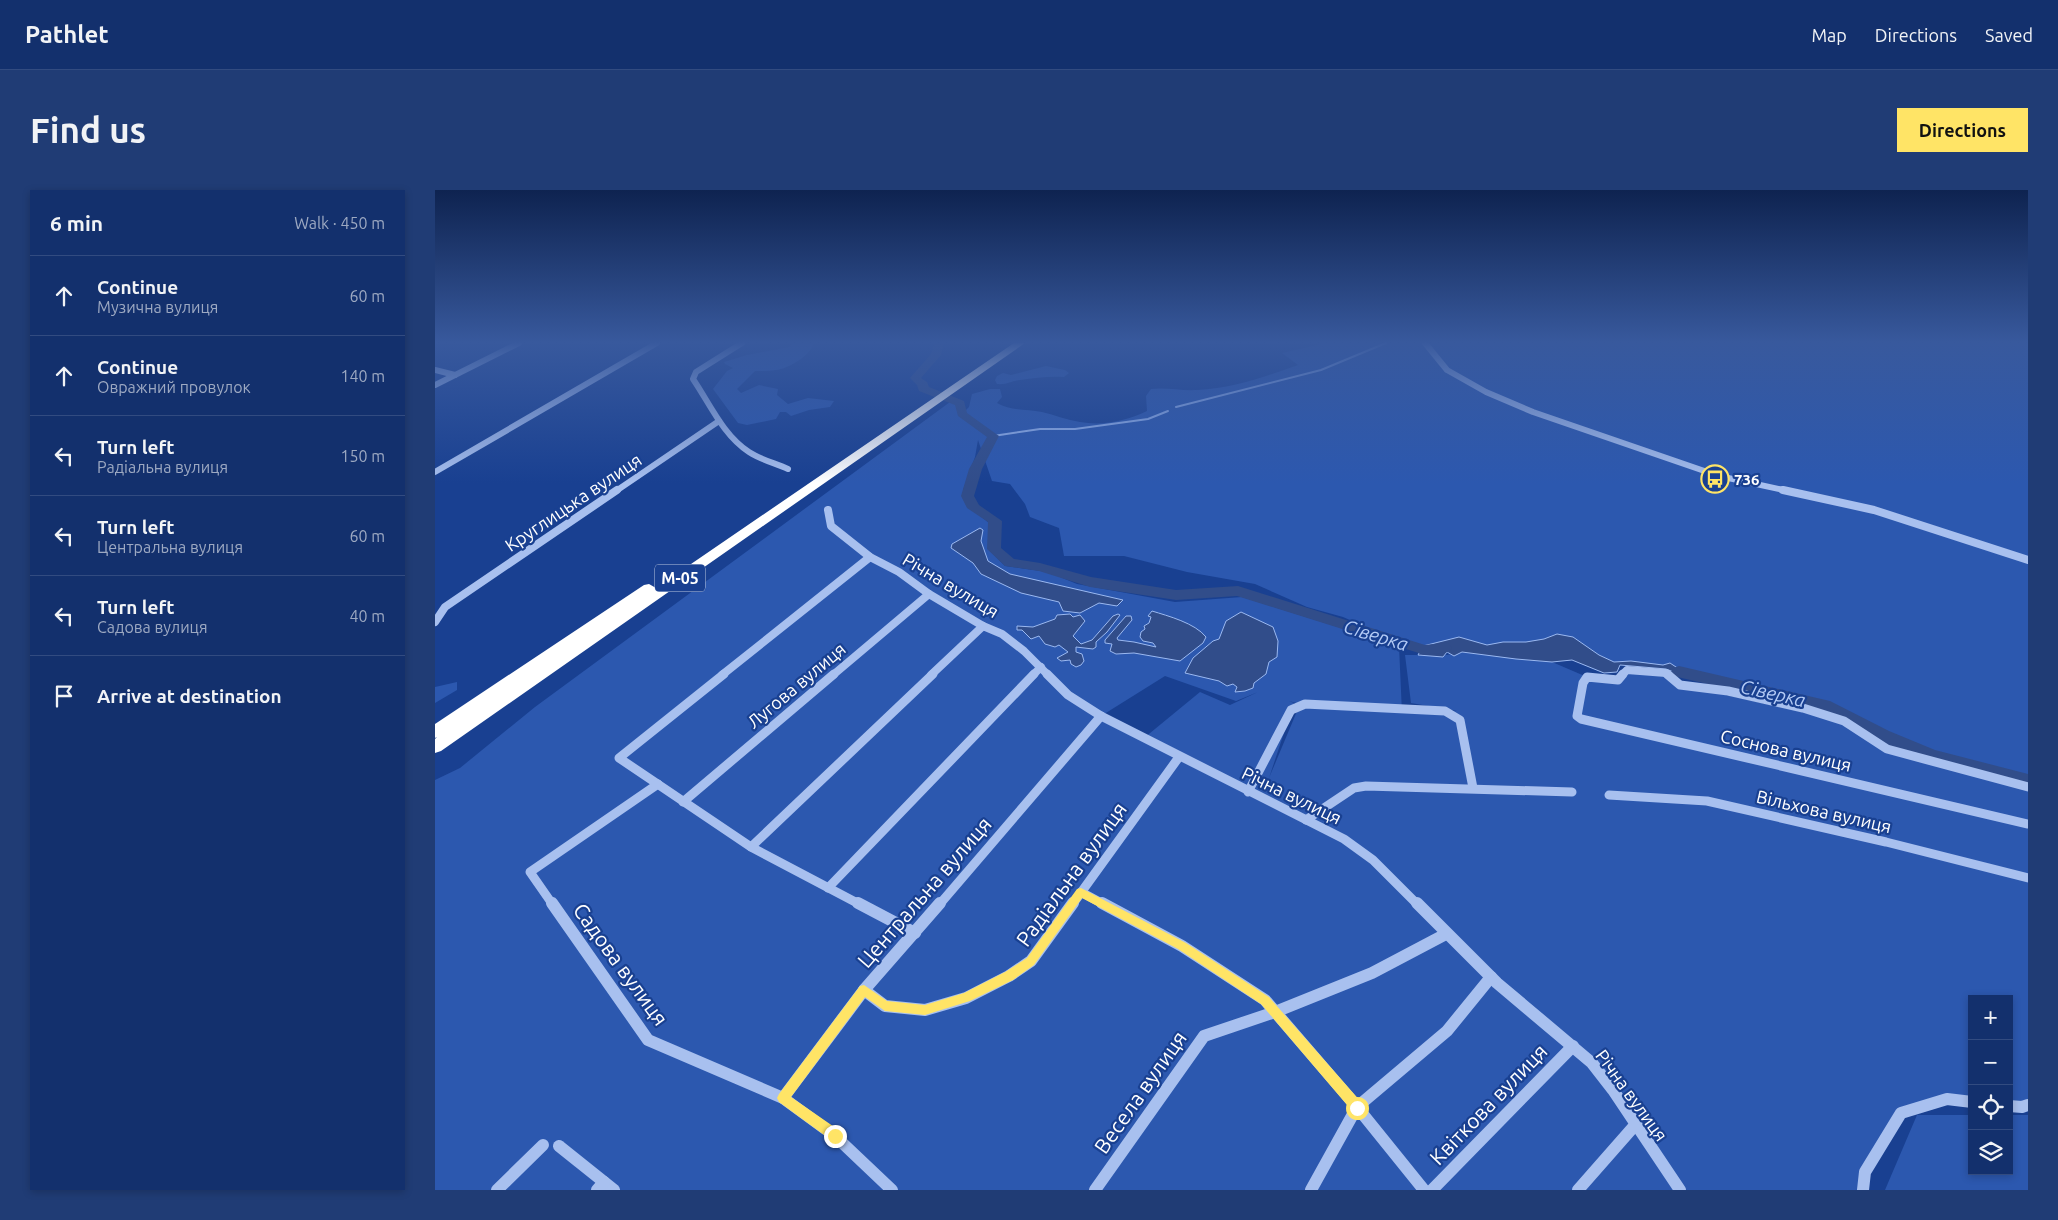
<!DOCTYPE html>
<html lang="en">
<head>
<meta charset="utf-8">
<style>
	:root { --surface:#13306d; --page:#203c75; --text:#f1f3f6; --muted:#9da9c2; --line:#324b80; --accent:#ffe466 }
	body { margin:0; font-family:Ubuntu,sans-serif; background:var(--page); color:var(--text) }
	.controls { position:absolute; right:15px; bottom:15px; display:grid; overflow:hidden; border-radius:0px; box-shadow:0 2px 8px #0003 }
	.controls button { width:45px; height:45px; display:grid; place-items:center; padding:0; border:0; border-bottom:1px solid var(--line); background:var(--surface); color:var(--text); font:25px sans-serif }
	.stop { position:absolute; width:15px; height:15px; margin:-11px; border:4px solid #ffe466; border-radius:50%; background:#fff }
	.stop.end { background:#ffe466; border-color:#fff; box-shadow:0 1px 5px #0008 }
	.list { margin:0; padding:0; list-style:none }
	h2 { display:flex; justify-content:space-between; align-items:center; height:65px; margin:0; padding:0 20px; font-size:21px }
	h2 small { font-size:16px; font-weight:400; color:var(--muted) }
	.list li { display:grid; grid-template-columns:32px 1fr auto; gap:15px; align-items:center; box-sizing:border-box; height:80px; padding:0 20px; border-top:1px solid var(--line) }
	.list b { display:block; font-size:19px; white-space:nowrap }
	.list p { margin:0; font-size:16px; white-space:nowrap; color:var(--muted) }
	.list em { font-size:16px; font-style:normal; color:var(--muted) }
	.icon { flex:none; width:28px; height:28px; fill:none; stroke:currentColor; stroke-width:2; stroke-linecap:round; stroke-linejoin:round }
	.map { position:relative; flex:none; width:1593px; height:1000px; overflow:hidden; border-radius:0px }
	header { display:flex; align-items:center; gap:30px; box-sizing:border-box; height:70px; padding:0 25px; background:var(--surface); border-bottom:1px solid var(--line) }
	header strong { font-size:24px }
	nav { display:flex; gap:28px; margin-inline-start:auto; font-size:18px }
	.intro { display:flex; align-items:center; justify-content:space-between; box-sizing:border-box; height:120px; padding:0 30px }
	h1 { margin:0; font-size:35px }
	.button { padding:12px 22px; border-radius:0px; background:var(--accent); color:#111; font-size:18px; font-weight:700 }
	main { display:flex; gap:30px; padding:0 30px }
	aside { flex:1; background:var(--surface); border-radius:0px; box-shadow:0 2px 8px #0003 }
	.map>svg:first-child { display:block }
	.green { fill:#2c58af; fill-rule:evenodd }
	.water { fill:#314d8a; stroke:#9bb9f1 }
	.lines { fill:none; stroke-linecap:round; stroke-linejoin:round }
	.stream { stroke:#9bb9f1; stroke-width:2 }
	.river { fill:#314d8a; fill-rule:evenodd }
	.minor-far3 { stroke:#a8c0ef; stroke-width:6 }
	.minor-far2 { stroke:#a8c0ef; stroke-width:8 }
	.minor-far1 { stroke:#a8c0ef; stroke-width:9 }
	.minor { stroke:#a8c0ef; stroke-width:12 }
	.highway { fill:#fff; fill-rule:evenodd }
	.route { fill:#ffe466 }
	.labels { text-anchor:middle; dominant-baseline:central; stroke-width:4.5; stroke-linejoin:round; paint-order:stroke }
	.far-poi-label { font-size:15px; font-weight:bold; fill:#fff; stroke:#194091; text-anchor:start }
	.shield { fill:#194091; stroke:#bac6de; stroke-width:1 }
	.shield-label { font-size:16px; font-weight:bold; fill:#fff }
	.street-label { font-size:18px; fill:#fff; stroke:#194091 }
	.water-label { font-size:19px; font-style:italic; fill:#b4cbf6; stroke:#194091 }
	.near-street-label { font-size:21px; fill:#fff; stroke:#194091 }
</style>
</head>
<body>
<header>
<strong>Pathlet</strong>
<nav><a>Map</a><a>Directions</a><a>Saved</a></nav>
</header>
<div class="intro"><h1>Find us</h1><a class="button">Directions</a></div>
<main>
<aside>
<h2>6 min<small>Walk · 450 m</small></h2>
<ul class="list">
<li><svg class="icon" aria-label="ahead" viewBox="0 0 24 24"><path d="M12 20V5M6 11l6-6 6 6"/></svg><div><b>Continue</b><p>Музична вулиця</p></div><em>60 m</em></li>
<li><svg class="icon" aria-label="ahead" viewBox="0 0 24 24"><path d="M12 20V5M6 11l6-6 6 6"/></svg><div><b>Continue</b><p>Овражний провулок</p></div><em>140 m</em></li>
<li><svg class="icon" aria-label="left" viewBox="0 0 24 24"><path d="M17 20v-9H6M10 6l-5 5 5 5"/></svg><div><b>Turn left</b><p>Радіальна вулиця</p></div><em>150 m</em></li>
<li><svg class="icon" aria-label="left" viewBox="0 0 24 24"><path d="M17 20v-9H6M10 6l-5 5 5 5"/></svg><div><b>Turn left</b><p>Центральна вулиця</p></div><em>60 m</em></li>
<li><svg class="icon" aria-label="left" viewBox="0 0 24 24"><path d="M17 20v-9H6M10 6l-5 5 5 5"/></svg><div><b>Turn left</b><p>Садова вулиця</p></div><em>40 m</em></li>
<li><svg class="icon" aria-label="arrive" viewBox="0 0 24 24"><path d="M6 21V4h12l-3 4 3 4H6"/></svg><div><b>Arrive at destination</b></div></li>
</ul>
</aside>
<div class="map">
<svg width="1593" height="1000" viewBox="0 0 1593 1000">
	<rect width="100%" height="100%" fill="#194091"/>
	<g class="green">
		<path d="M359,153H379C376,165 353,179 341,180C334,181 327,181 320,181L302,199L306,203L324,195L343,199L342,205L353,214L373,208L399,211L395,217L374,220L356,226L351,222H345L341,229L312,235L303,233L278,199L292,181L298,178L290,174L289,172L312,165L354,157Z"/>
		<path d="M890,153H1593V591L1497,566L1448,546L1389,515L1257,486L1229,477L1194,475L1133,462L1041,459L991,463L908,427L872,417L820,394L752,382L689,366H629L624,338L595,327L590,314L575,294L557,291L543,250L540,267L528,300L531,314L554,333L555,361L570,376L613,382L642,394L740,412L807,407L964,456L967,523L1022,521L976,513L970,465H1012L1027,462L1117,472L1152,487L1183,490L1192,480L1231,483L1245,495L1409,531L1452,559L1593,597V915L1574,916V809H1537V912L1512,909L1466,924L1430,982L1428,1000H0V590L25,578L100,517L515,212L525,213L529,222L534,217L537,204L555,199H565L567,207L562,213C576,221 592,219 607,222C620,225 632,230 645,232C668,236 691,231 712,221L711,206L716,199C731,197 746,201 762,200C799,198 829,187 863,175L847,163ZM730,486L801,511L823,502L795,515L765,502L709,548L666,526ZM854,511L865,514L834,588L859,513Z"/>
		<path d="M611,176L630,180L634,183L629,187C614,186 600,188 585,190C576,191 572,195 562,194L560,190L562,186L568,183L576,185Z"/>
		<path d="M22,492V500L0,513V497Z"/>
		<path d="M1482,925H1537V981H1574V925H1593V1000H1450Z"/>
	</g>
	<g class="water">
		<path d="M545,338L548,340L546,351L553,371L575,384L688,410L682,416L664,413L645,423L628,421L624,412L586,403L546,384L538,373L516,358L517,354Z"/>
		<path d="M717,421C733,426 760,433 771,447L768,453L745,471L699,463L681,464L675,461L677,454L670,453V450L691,426H696L697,430L682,448L683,450L699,452L721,457L718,453L708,451L705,447L706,442L710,439L709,436L714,433L716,427L713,426Z"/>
		<path d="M806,422L838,437L843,451L842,467L834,472L831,484L819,493L818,498L810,501L800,502L802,497L798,494L792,496L784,491L750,483L758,468L778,451L784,449L791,431Z"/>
		<path d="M635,424L638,427L645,425L650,431L638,446L646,454L657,450L678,426L683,424L685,425L672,442L661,452V457L658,459L641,457V462L647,464L649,471L646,475L641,477L636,474L635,470L626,471L622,468L633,462L624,455L620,457L610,454L604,446L596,449L587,440H582V436L598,437L620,429L622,425Z"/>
		<path d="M1122,444L1138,447L1164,465L1179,472L1196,471L1228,475L1235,473L1247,481L1269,487L1257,489L1231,479L1185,475L1182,482L1169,483L1137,470L1117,472L1081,469L1027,462L1019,466L1012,462L1008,467L983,465L988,456L1024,447L1052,455L1068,452H1091L1109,449Z"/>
	</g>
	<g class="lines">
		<g class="stream">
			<path d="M741,217L886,180L951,153"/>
			<path d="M558,246L605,239H640L713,229L733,221"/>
		</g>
		<g class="river">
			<path d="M499,153H509L506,165L486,188L492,192L494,197L529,211L532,223L564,246L547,279L539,306L544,315L567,331L566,358L579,369L605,373L656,387L741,400L803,396L990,455L1009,453L1014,454L1017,458L1014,462L990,465L802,406L741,410L655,397L604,381L570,376L552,359L553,332L532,318L526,306L534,279L552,247L523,226L520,215L484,201L482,195L475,188L496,164Z"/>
			<path d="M1244,476L1395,511L1454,541L1500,560L1593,584V598L1491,571L1442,551L1385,520L1238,486L1236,482L1238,478Z"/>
		</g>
		<g class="minor-far3">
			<path d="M307,153L261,182L258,189C275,214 288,245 314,262C326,270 340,273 353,279"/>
			<path d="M990,153L1012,180L1051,202L1098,222L1284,286L1353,301"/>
			<path d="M0,180L20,185"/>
			<path d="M0,195L84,153"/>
			<path d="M0,282L222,153"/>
			<path d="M181,301L284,231"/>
		</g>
		<g class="minor-far2">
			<path d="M1348,300L1439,320L1593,370"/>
			<path d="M393,320L396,336L435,367L464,382L494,404L548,436L567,444L589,461L613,485"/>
			<path d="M0,432L10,417L182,300"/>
			<path d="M287,485L435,367"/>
			<path d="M398,485L494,404"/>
			<path d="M496,485L548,436"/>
			<path d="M598,485L606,477"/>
			<path d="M1187,485L1192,480L1231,483L1234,485"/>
		</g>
		<g class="minor-far1">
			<path d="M289,484L184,568L316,657L426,715"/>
			<path d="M612,484L633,505L666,526L909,649L938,670L983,715"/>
			<path d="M1188,484L1183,490L1152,487L1148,493L1142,526L1146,529L1593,634"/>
			<path d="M1232,484L1245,495L1293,501L1368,518L1409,531L1452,559L1593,597"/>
			<path d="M813,602L856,520L870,514L1010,521L1025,530L1038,598"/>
			<path d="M1174,605L1272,611L1451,652L1593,688"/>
			<path d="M248,612L399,484"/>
			<path d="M871,630L919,598L931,596L1137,602"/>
			<path d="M316,657L498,484"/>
			<path d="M393,698L599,484"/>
			<path d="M646,702L670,715"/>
			<path d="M118,715L95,682L223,594"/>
			<path d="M504,715L666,526"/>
			<path d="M637,715L744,567"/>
		</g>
		<g class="minor">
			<path d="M117,713L213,850L348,908L400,946L457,1000"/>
			<path d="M423,713L480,743"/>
			<path d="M667,713L747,756L830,810L922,917L989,1000"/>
			<path d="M982,713L1062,793L1157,873L1178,900L1245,1000"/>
			<path d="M429,800L450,816L490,820L531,808L574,786L596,771L638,713"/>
			<path d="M348,908L429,800L505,713"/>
			<path d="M1574,916L1587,917L1593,915"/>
			<path d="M124,956L179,1000"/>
			<path d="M62,1000L108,955"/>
			<path d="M162,1000L169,992"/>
			<path d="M660,1000L769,846L840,822L937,783L1011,744"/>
			<path d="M876,1000L922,917L1012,841L1056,787"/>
			<path d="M997,1000L1138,856"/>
			<path d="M1143,1000L1201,934"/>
			<path d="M1428,1000L1430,982L1466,923L1512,909L1537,912"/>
		</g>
		<path class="highway" d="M579,153H590L6,561L0,563V549L2,547L0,548V534L209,395L214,394L221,398Z"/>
	</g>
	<linearGradient id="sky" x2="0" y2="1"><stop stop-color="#0e2350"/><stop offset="0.52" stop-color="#38599d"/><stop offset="1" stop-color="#38599d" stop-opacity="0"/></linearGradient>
	<rect width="1593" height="293" fill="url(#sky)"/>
	<path class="route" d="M646,698L751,753L834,807L927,913L928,918L927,922L922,923L918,922L826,814L743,759L647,708L599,775L578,790L535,811L490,825L450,821L430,807L356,907L405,941L406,946L405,950L400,952L396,950L344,912L342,908L344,904L425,796L429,795L452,811L490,815L529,803L570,782L592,768L642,699Z"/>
	<defs>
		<g id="bus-ring" transform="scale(1.4375)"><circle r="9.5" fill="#194091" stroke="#ffe466" stroke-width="1.5"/><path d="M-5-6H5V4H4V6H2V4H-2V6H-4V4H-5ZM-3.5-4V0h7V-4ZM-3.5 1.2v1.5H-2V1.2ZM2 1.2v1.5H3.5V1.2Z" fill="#ffe466"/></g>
	</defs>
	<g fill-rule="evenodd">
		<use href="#bus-ring" x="1280" y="289"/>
	</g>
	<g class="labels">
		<g class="far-poi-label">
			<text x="1299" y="289">736</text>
		</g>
		<rect class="shield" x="220" y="374.5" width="50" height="27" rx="4"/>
		<g class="shield-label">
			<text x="245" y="388">М-05</text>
		</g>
		<g class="street-label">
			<text transform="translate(138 312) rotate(-34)">Круглицька вулиця</text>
			<text transform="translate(516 395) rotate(31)">Річна вулиця</text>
			<text transform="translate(361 495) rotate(-40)">Лугова вулиця</text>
			<text transform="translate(1351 560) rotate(13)">Соснова вулиця</text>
			<text transform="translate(857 605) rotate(26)">Річна вулиця</text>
			<text transform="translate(1389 621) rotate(13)">Вільхова вулиця</text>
			<text transform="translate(1197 905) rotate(54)">Річна вулиця</text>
		</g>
		<g class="water-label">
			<text transform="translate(941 445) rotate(17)">Сіверка</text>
			<text transform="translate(1338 503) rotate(13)">Сіверка</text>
		</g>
		<g class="near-street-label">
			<text transform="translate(636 684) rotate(-54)">Радіальна вулиця</text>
			<text transform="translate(489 702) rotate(-49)">Центральна вулиця</text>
			<text transform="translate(186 774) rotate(54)">Садова вулиця</text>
			<text transform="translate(705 902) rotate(-55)">Весела вулиця</text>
			<text transform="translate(1053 914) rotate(-46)">Квіткова вулиця</text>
		</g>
	</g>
</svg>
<div class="controls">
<button>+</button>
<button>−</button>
<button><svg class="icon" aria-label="locate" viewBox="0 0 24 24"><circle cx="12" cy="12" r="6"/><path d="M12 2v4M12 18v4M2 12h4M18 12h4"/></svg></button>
<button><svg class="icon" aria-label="layers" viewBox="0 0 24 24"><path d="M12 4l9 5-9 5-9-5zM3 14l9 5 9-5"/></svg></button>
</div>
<div class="stop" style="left:922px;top:918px"></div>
<div class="stop end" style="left:400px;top:946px"></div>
</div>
</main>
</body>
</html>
